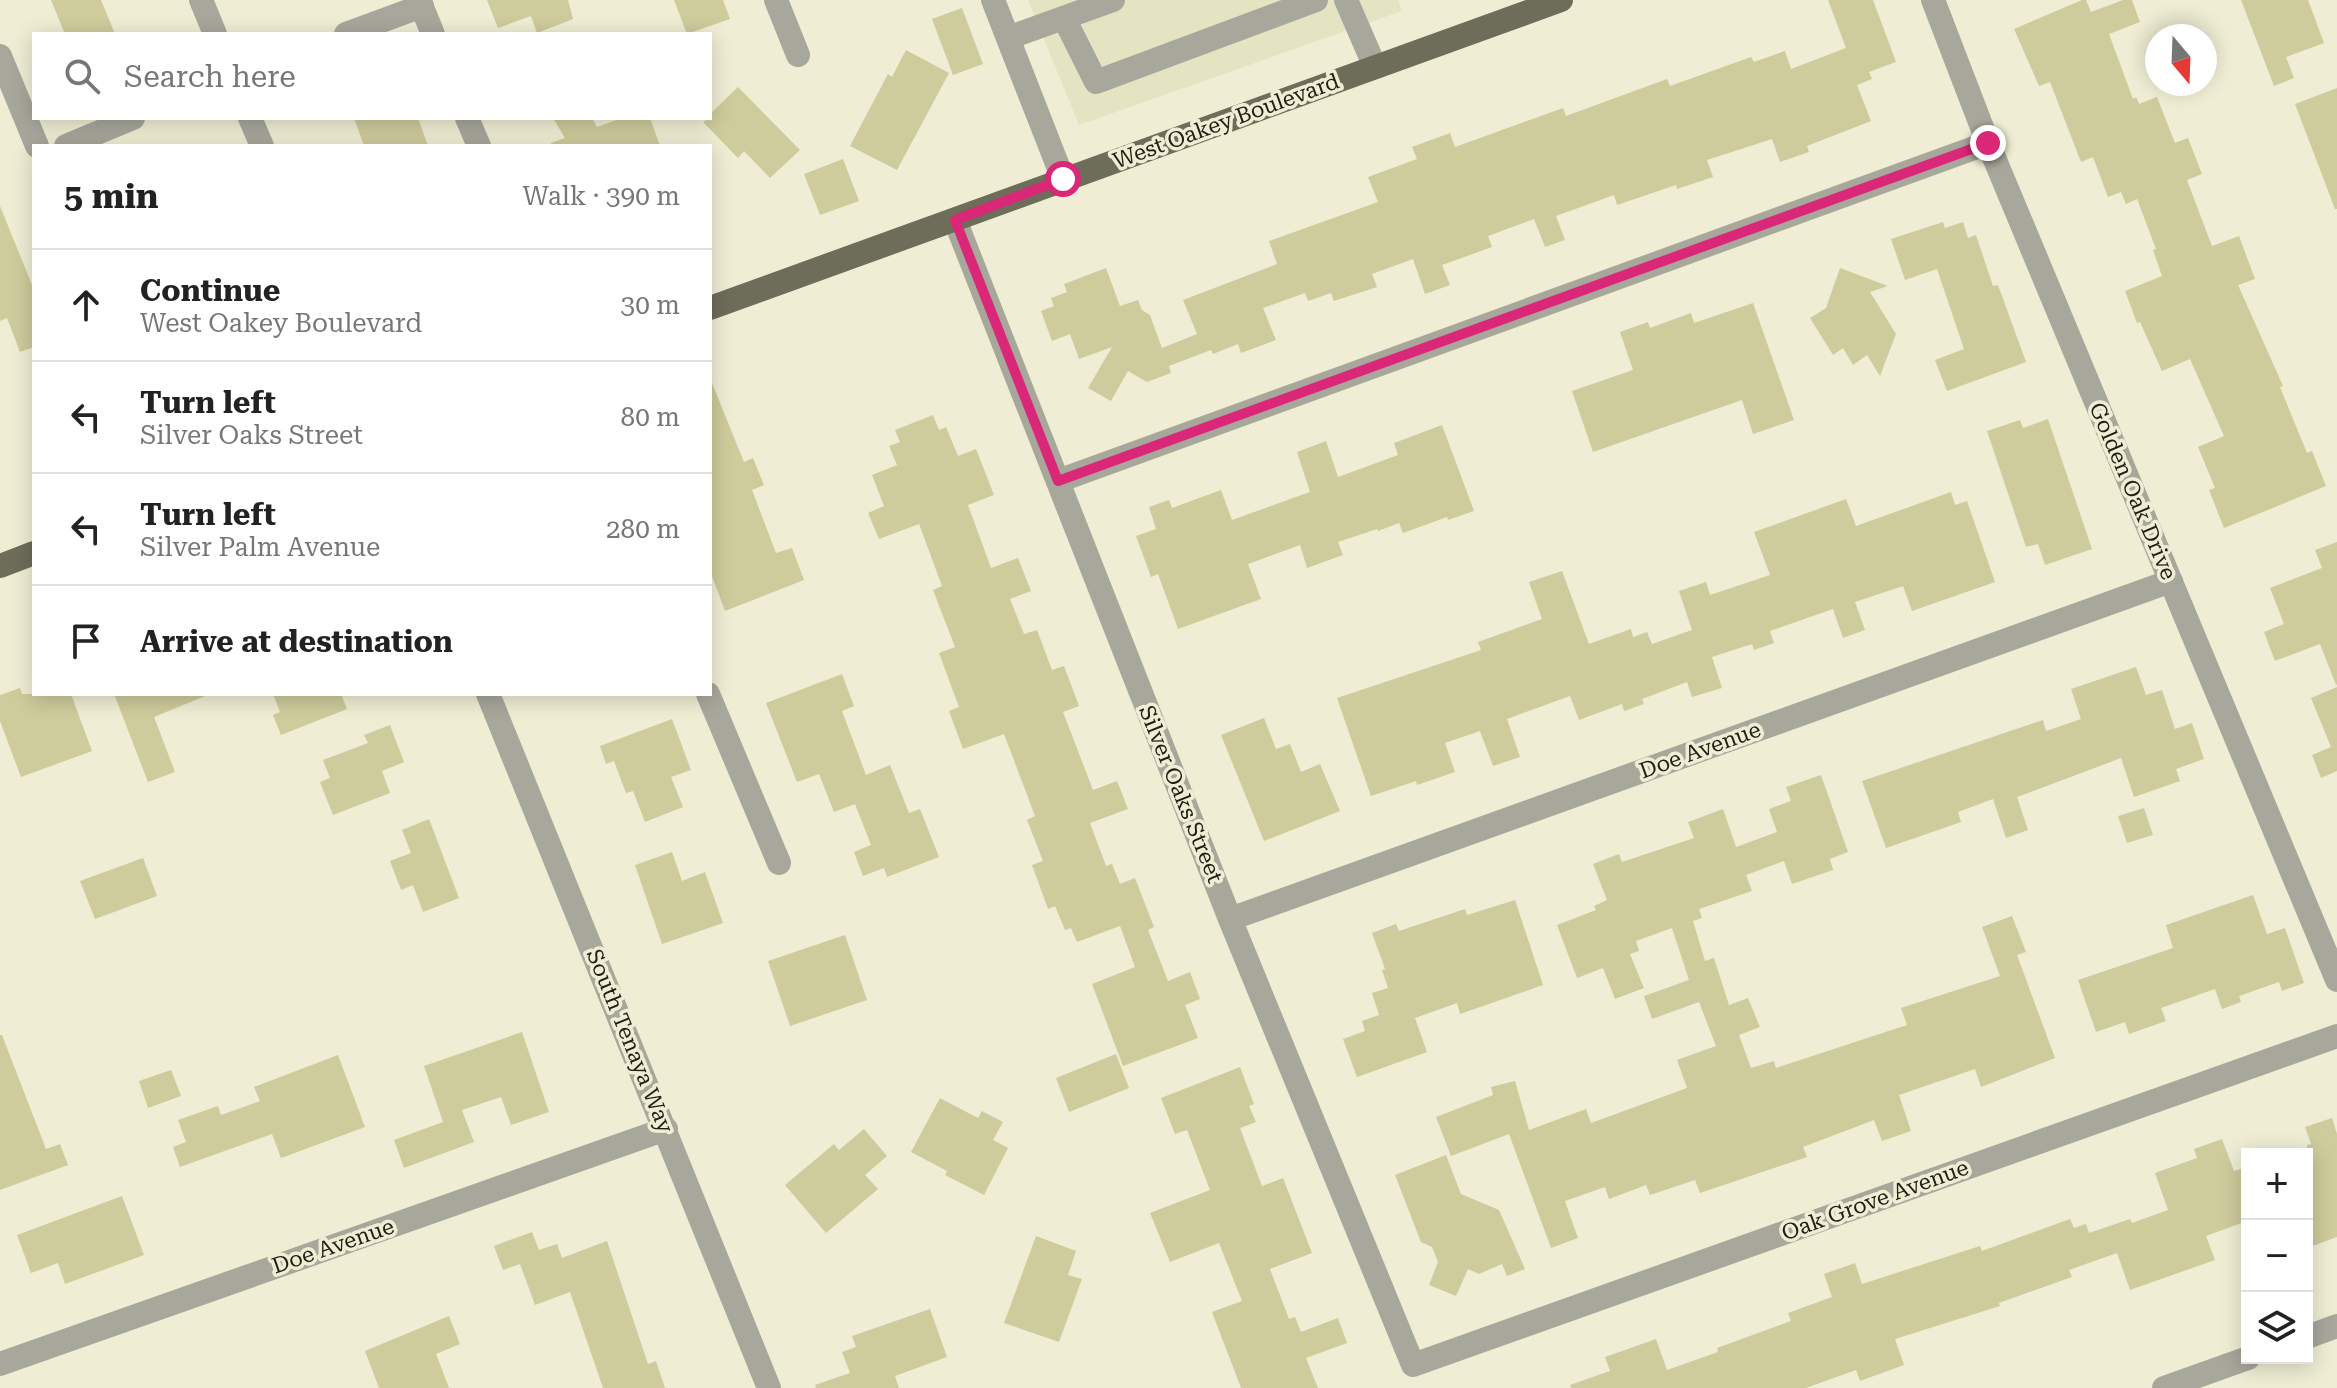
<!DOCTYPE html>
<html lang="en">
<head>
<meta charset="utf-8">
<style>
	:root { --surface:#fff; --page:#f6f6f6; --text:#222; --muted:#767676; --line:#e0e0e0 }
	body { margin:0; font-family:"Roboto Serif",serif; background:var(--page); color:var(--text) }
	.controls { position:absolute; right:24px; bottom:24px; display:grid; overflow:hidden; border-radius:0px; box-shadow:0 4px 20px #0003 }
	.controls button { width:72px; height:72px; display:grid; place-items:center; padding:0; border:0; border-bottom:2px solid var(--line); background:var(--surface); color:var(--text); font:40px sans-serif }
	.compass { position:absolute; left:2145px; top:24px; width:72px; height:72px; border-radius:50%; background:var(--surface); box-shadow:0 4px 20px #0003; rotate:161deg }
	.stop { position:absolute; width:24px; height:24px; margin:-18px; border:6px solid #db2777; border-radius:50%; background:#fff }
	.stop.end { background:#db2777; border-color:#fff; box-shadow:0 2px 8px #0008 }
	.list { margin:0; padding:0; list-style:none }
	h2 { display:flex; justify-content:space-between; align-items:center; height:104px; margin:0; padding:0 32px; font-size:34px }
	h2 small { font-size:26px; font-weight:400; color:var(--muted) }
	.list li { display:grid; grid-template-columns:52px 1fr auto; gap:24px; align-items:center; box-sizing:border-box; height:112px; padding:0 32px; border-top:2px solid var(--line) }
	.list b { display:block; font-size:30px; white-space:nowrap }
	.list p { margin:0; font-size:26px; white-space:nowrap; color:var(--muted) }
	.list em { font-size:26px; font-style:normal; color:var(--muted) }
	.icon { flex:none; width:44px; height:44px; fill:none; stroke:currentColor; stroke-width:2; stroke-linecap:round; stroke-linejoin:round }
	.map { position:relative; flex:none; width:2337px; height:1388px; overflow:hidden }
	.search { position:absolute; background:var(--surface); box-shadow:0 4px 20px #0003; left:32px; top:32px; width:680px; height:88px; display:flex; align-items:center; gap:20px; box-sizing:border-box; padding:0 28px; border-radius:0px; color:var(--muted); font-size:30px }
	.panel { position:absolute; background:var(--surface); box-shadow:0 4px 20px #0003; left:32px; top:144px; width:680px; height:552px; border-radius:0px }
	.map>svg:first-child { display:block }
	.built { fill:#e4e3c2 }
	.building { fill:#cecb9c }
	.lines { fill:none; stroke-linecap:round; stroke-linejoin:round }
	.minor { stroke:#a7a79c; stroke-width:24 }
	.major { stroke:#6e6d5a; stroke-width:24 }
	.route { stroke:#db2777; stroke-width:10 }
	.labels { text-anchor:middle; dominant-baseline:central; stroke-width:7; stroke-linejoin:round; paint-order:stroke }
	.street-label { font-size:22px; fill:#212017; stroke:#efeed4 }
</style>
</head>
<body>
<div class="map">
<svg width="2337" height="1388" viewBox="0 0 2337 1388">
	<rect width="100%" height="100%" fill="#efeed4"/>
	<path class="built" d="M1028,0H1398L1402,11L1079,125Z"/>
	<g class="building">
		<path d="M51,0H101L115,34H65Z"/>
		<path d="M487,0H568L573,19L537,33L531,16L498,28Z"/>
		<path d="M674,0H723L730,19L687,34Z"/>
		<path d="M1828,0H1873L1896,62L1869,72L1872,79L1857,85L1871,121L1807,146L1809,152L1780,162L1772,139L1707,160L1713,177L1677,189L1676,185L1617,205L1614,195L1556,216L1565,240L1545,247L1534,219L1488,236L1492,247L1442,265L1450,285L1425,294L1413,259L1372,274L1377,287L1334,301L1331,293L1308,301L1305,293L1263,308L1276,340L1241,353L1238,344L1213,354L1211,350L1169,366L1171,373L1147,382L1128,371L1111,401L1088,388L1112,347L1079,359L1070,334L1052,341L1041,311L1054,306L1051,298L1067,292L1064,284L1106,268L1120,306L1138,300L1142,310L1150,315L1162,348L1197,334L1183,300L1277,264L1269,241L1378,202L1368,177L1417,159L1412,147L1450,133L1455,147L1563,108L1566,116L1667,79L1670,86L1751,57L1754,62L1785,51L1791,69L1846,48Z"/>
		<path d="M2082,0H2086L2091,12L2123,0H2132L2140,22L2109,34L2133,99L2136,97L2139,104L2157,97L2175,143L2188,138L2202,174L2187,180L2212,246L2239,236L2255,279L2238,285L2283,386L2280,387L2307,453L2312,451L2326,486L2224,528L2209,490L2215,488L2198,447L2224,436L2190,359L2162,371L2140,322L2137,323L2125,291L2162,276L2153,250L2156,249L2137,199L2126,204L2121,192L2108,197L2093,157L2081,162L2050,82L2039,86L2014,29Z"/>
		<path d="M2241,0H2308L2324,43L2286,57L2294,78L2274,86Z"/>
		<path d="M962,8L983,64L953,75L932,19Z"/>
		<path d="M906,50L949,73L897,170L850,146L888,74L892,77Z"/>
		<path d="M738,87L800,150L770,178L744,151L738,158L703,122L710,118V114Z"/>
		<path d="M2337,88V209H2335L2295,104Z"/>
		<path d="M354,118H418L428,146H364Z"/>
		<path d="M553,118H592L597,127L622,118H650L660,146H552L551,143L565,138Z"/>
		<path d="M843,159L859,201L820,215L804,174Z"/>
		<path d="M0,206L34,290V347L20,352L7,318L0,321Z"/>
		<path d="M1943,222L1945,228L1963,222L1968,238L1976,235L1993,286L1998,285L2026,362L1947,391L1935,360L1964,349L1937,269L1905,280L1891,239Z"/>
		<path d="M1840,268L1888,286L1870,292L1896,334L1880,376L1867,355L1853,365L1843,348L1833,355L1810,318L1826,308Z"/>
		<path d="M1753,303L1794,420L1753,434L1742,400L1593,452L1572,391L1633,370L1620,332L1648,322L1650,328L1691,313L1694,323Z"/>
		<path d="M710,378L744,462L753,458L764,485L752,490L776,553L792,548L804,580L725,611L710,571Z"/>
		<path d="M933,415L939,430L946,427L958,456L976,449L994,495L968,505L991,568L1018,558L1031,591L1010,599L1024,634L1037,630L1052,670L1064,666L1079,706L1063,712L1093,790L1117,781L1128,809L1090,823L1106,866L1112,864L1120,884L1135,878L1154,927L1148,930L1168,981L1190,972L1200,999L1185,1005L1198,1038L1123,1066L1092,984L1135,967L1120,926L1077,942L1071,928L1065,930L1055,906L1048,909L1032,865L1043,861L1027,820L1035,816L1004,734L963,749L949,711L959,707L939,653L955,647L933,590L942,586L919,524L879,539L868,513L884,506L872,475L897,465L889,446L900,442L895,430Z"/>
		<path d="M2048,419L2092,549L2045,565L2038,544L2026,547L1987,431L2020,420L2023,428Z"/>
		<path d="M1442,425L1474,511L1448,520L1447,517L1403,533L1399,523L1378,531L1377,529L1338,542L1343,555L1307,568L1300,545L1248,564L1261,599L1178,629L1158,574L1151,577L1136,536L1156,529L1149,507L1169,500L1172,508L1221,490L1232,520L1310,492L1297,452L1326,441L1338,477L1398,455L1394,443Z"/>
		<path d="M1951,492L1955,505L1967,501L1995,582L1912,611L1903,586L1855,602L1865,630L1843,638L1833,609L1770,631L1774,643L1754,650L1752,644L1712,657L1722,688L1692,697L1687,682L1642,699L1644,704L1624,711L1622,704L1579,720L1570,696L1507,719L1520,757L1493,766L1480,731L1445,743L1455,772L1417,785L1416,781L1371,796L1337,698L1481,650L1478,642L1542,619L1529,582L1562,571L1589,644L1631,629L1633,637L1647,632L1652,644L1692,630L1679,591L1706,582L1710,595L1770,575L1754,532L1846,499L1856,526Z"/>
		<path d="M2337,542V684L2336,685L2320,644L2275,661L2264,632L2284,624L2270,588L2322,568L2315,550Z"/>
		<path d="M2136,667L2146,695L2162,690L2175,729L2192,723L2204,759L2176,769L2180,781L2134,797L2121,758L2017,797L2028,830L2006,838L1993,799L1958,812L1961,822L1886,848L1862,781L2043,720L2046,731L2081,719L2071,689Z"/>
		<path d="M842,674L854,706L842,711L866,775L890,765L909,813L920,809L939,857L887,877L884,868L863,876L854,852L871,845L855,804L834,812L819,774L797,782L766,703Z"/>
		<path d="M2337,687V771L2321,778L2312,755L2331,747L2311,698Z"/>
		<path d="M20,688L22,694H71L92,751L21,777L0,721V695Z"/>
		<path d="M114,694H210L154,717L175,772L148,782Z"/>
		<path d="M273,694H341L347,709L281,735L273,715L280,712Z"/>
		<path d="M1264,718L1276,749L1290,744L1301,772L1320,764L1340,811L1264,841L1221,735Z"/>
		<path d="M672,719L691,770L671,777L683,807L645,822L633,791L626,793L614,761L606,764L600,746Z"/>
		<path d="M390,725L404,762L382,771L390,793L333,815L320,782L330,778L323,760L368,743L364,735Z"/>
		<path d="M1821,775L1848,852L1830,859L1833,870L1792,884L1784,861L1746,875L1752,891L1699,909L1702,918L1693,921L1705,961L1714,958L1729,1005L1748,998L1760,1027L1739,1035L1751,1068L1774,1061L1776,1068L1907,1025L1901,1008L2000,976L1982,927L2012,916L2026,952L2017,955L2055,1058L1981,1087L1975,1069L1899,1095L1911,1131L1882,1141L1874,1120L1803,1147L1807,1157L1700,1193L1695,1180L1650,1195L1646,1185L1609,1199L1605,1187L1565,1201L1578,1238L1551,1248L1509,1134L1451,1156L1436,1117L1493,1095L1491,1087L1515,1081L1529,1130L1586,1109L1591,1123L1687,1088L1677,1060L1716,1046L1699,1002L1652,1019L1644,996L1689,980L1672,928L1636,941L1639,951L1630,954L1644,988L1615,999L1603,968L1577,978L1557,925L1596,910L1594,906L1607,900L1593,864L1619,854L1622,862L1694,838L1688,822L1723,809L1736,847L1777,832L1769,809L1791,801L1786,787Z"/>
		<path d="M2144,808L2153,835L2127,843L2118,816Z"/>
		<path d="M429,819L459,898L423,912L413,885L401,890L390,861L411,853L402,830Z"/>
		<path d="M672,852L682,881L705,872L723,923L662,944L635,865Z"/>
		<path d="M143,858L157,896L95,919L80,881Z"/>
		<path d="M2253,895L2267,934L2285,928L2304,983L2282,991L2279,982L2239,996L2241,1002L2222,1009L2215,989L2161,1008L2166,1021L2129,1034L2125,1022L2096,1032L2078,980L2173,948L2166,925Z"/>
		<path d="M1515,900L1543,985L1460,1014L1457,1003L1415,1018L1427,1052L1357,1077L1343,1039L1365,1031L1362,1021L1379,1015L1372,993L1388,988L1382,970L1385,969L1372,933L1396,924L1399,931L1465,909L1467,915Z"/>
		<path d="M845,935L867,1000L790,1026L768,961Z"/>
		<path d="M522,1032L549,1112L511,1125L501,1097L462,1110L474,1142L404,1168L394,1140L443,1122L424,1066Z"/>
		<path d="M0,1035H2L46,1149L60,1144L68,1165L0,1190Z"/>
		<path d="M1116,1054L1129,1088L1069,1112L1056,1078Z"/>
		<path d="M338,1055L365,1127L281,1158L272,1134L180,1167L173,1147L186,1142L178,1120L218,1106L221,1115L260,1101L254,1087Z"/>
		<path d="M1240,1067L1254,1104L1249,1106L1256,1122L1240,1128L1262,1186L1283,1178L1312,1253L1270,1269L1289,1319L1295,1317L1301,1332L1338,1318L1347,1343L1306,1358L1318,1388H1241L1212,1312L1242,1301L1219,1243L1170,1262L1150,1213L1210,1190L1187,1130L1175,1134L1161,1098Z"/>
		<path d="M171,1070L181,1096L148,1108L139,1081Z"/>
		<path d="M940,1098L978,1118L982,1111L1003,1122L993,1140L1008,1148L984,1195L945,1175L947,1171L911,1152Z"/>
		<path d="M2332,1118L2337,1134V1237L2307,1248V1145L2311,1144L2305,1127Z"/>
		<path d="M864,1129L887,1156L865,1175L878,1189L826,1233L785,1185L834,1144L839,1150Z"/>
		<path d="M2222,1139L2234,1171L2247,1167V1221L2206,1236L2215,1260L2130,1290L2117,1253L2069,1270L2072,1277L1999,1303L2000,1306L1895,1339L1904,1365L1860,1381L1856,1370L1806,1388H1571L1570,1385L1610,1371L1605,1357L1656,1339L1667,1370L1718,1352L1717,1348L1791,1321L1788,1313L1832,1297L1824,1274L1855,1263L1862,1284L1980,1246L1982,1251L2070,1219L2074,1228L2086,1224L2089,1233L2130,1219L2132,1223L2168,1210L2155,1173L2197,1158L2194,1149Z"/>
		<path d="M1446,1155L1461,1194L1499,1210L1525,1269L1507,1276L1502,1264L1479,1274L1468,1269L1456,1296L1429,1285L1438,1262L1432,1247L1421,1242L1395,1175Z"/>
		<path d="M122,1196L144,1255L65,1284L58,1263L31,1273L17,1235Z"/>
		<path d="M532,1232L539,1250L557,1244L562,1258L607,1241L648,1364L656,1361L665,1388H603L570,1292L535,1305L520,1264L503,1270L494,1246Z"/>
		<path d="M1036,1236L1076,1251L1068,1275L1082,1279L1059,1342L1004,1323Z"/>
		<path d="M930,1309L947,1357L895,1376L899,1388H816L815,1385L850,1373L842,1352L856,1347L852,1336Z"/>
		<path d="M449,1316L460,1344L436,1354L449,1388H379L365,1351Z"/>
	</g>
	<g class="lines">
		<g class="minor">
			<path d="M201,0L215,34"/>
			<path d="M419,0L433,34"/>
			<path d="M776,0L798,55"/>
			<path d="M993,0L1063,179"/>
			<path d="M1346,0L1375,67"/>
			<path d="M1933,0L1988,143L2337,980"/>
			<path d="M1064,18L1096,82L1316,0"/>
			<path d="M346,34L422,6"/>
			<path d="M1008,38L1113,0"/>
			<path d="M0,56L37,146"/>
			<path d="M250,118L262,146"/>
			<path d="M467,118L479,146"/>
			<path d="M66,146L133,118"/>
			<path d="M955,220L1230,919L1413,1365L2337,1036"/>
			<path d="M1058,481L1988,143"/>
			<path d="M488,694L769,1388"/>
			<path d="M708,694L779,863"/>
			<path d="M1230,919L2171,581"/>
			<path d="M2307,1337L2337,1326"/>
			<path d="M0,1364L666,1129"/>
			<path d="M2164,1388L2248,1358"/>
		</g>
		<g class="major">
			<path d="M710,308L1561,0"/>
			<path d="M0,566L34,553"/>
		</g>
	</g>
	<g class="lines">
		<path class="route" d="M1063,179L955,220L1058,481L1988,143"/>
	</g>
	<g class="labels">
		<g class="street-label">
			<text transform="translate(1226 121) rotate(-20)">West Oakey Boulevard</text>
			<text transform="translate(2133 491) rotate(67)">Golden Oak Drive</text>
			<text transform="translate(1700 750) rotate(-20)">Doe Avenue</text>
			<text transform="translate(1181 794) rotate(68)">Silver Oaks Street</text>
			<text transform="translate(630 1041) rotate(68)">South Tenaya Way</text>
			<text transform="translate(1875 1200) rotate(-20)">Oak Grove Avenue</text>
			<text transform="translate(333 1246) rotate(-19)">Doe Avenue</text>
		</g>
	</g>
</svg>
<div class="controls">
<button>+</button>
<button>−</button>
<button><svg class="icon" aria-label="layers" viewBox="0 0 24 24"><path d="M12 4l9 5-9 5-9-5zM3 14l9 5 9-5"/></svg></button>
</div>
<svg class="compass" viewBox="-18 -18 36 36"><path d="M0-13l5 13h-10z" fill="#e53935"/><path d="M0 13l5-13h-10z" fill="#767676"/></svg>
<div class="stop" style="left:1063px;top:179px"></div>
<div class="stop end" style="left:1988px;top:143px"></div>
<div class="search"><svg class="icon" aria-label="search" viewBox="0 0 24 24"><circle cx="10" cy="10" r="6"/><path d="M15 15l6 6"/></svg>Search here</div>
<section class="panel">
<h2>5 min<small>Walk · 390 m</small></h2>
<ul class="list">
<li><svg class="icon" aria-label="ahead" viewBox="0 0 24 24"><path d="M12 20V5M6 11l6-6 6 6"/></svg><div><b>Continue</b><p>West Oakey Boulevard</p></div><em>30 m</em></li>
<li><svg class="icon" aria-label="left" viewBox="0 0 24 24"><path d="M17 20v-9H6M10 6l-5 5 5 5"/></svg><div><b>Turn left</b><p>Silver Oaks Street</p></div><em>80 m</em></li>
<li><svg class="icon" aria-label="left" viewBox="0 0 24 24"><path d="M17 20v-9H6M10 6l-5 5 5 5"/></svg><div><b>Turn left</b><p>Silver Palm Avenue</p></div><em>280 m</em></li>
<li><svg class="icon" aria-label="arrive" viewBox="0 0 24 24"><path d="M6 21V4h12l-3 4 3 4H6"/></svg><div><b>Arrive at destination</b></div></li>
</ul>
</section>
</div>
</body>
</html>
